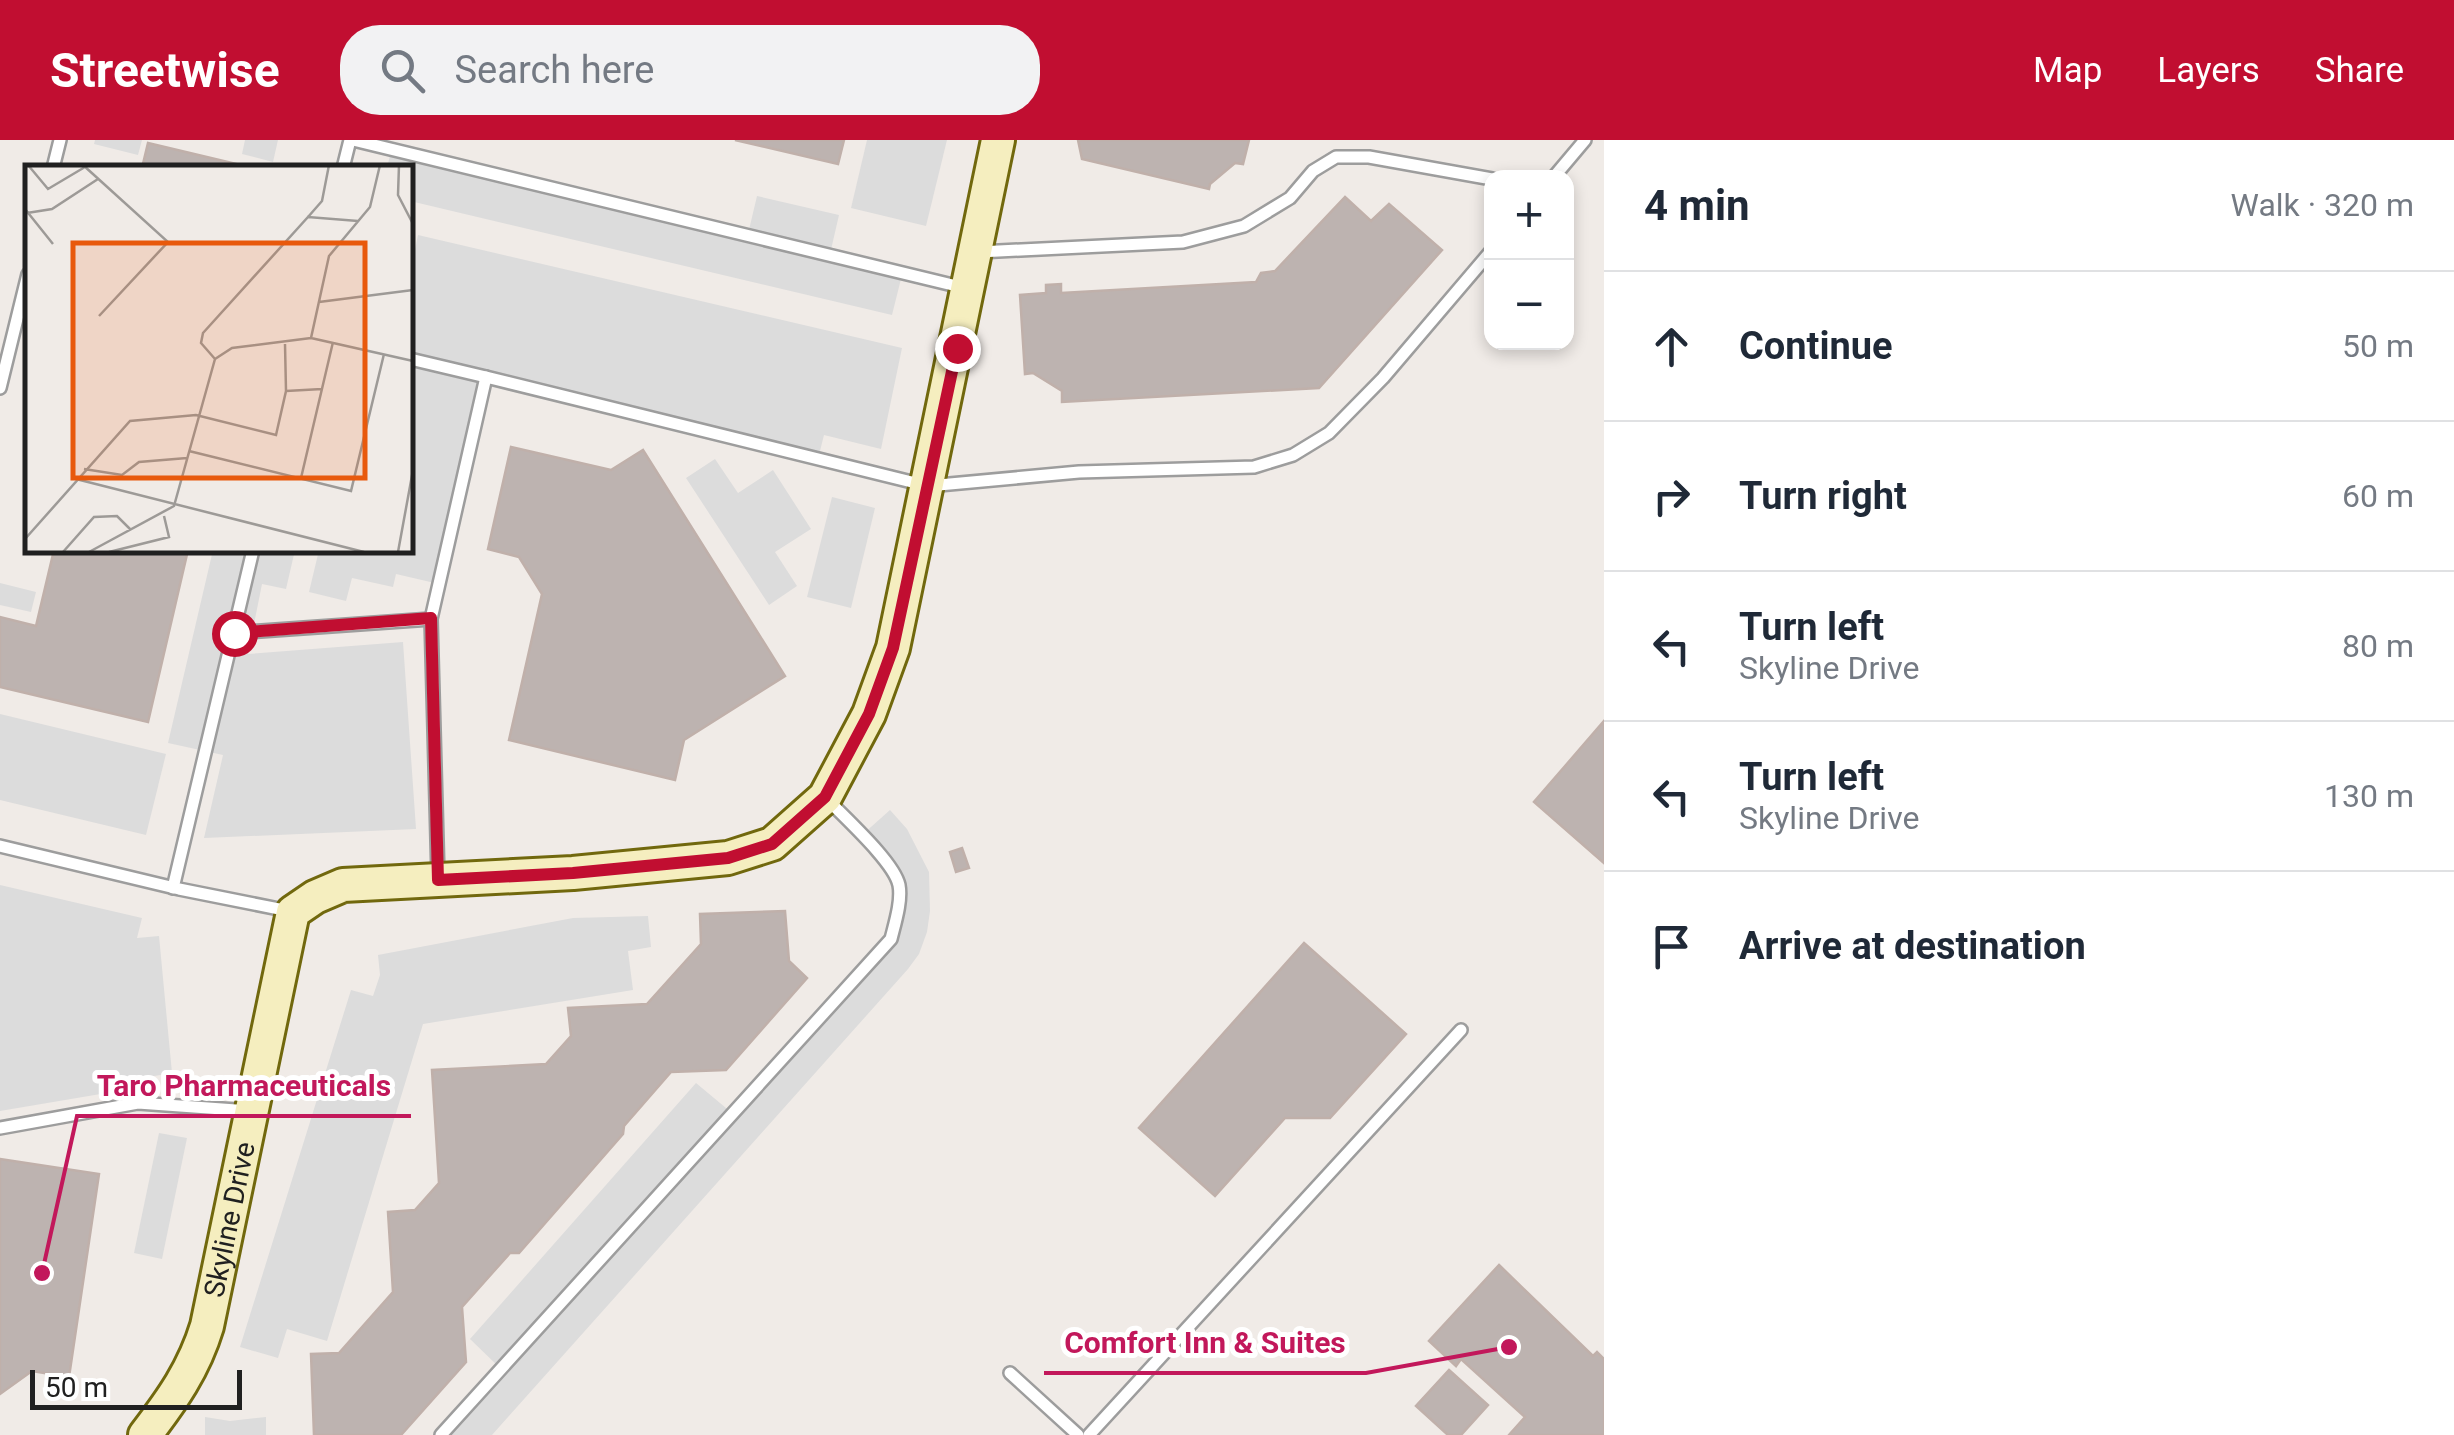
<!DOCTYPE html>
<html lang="en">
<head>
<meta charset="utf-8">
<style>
	:root { --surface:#fff; --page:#f2f2f3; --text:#1f2937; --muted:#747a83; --line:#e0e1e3; --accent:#c10e31 }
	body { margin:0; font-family:Roboto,sans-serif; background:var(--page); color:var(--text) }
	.controls { position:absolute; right:30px; top:30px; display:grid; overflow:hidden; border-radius:20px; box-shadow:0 5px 15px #0003 }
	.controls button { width:90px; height:90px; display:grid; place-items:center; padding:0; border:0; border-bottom:2px solid var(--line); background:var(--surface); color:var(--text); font:50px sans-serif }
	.scale { position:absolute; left:30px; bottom:25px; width:212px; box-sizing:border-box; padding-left:10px; border:5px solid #202020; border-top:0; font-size:28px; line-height:35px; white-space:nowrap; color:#202020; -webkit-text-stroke:8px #fff; paint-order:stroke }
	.stop { position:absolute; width:30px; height:30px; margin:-22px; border:8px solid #c10e31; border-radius:50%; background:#fff }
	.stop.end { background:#c10e31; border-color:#fff; box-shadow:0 2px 10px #0008 }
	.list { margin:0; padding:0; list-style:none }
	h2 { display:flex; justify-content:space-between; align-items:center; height:130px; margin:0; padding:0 40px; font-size:42px }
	h2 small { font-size:32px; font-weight:400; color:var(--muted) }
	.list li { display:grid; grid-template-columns:65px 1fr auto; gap:30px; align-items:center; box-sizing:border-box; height:150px; padding:0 40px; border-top:2px solid var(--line) }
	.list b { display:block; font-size:38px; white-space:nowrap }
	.list p { margin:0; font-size:32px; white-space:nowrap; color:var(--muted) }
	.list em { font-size:32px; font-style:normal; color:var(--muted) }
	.icon { flex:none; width:55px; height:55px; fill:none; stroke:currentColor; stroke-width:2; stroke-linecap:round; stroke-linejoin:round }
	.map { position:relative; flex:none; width:1604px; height:1295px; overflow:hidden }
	header { display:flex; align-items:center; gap:60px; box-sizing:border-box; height:140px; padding:0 50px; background:var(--accent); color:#fff }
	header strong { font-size:48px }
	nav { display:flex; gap:55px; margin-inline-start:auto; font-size:35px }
	.search { width:700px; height:90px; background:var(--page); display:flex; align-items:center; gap:25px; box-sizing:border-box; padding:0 35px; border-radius:40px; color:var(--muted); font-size:38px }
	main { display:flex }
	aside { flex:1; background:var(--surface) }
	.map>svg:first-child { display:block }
	.parking { fill:#dcdcdc }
	.building { fill:#bdb3b0; stroke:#c0b0aa; stroke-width:2.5 }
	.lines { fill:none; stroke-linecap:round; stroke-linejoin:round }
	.lane-casing { stroke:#9d9d9d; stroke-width:16 }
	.secondary-casing { stroke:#71680d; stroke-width:38 }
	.lane { stroke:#fff; stroke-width:11 }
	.secondary { stroke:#f5eebf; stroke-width:32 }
	.route { stroke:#c10e31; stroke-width:12 }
	.labels { text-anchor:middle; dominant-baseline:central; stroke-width:10; stroke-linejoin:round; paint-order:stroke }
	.street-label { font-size:28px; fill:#202020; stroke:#fff }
	.inset-road { fill:none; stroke:#9d9a97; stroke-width:2.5 }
	.view { fill:#e8590c; fill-opacity:0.15; stroke:#e8590c; stroke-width:5 }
	.inset-edge { fill:none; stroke:#202020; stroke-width:5 }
	.leader { fill:none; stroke:#c2185b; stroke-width:4 }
	.callout-dot { fill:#c2185b; stroke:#fff; stroke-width:4 }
	.callout-label { font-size:30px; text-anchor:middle; font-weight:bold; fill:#c2185b; stroke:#fff; stroke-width:10; stroke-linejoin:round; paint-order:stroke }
</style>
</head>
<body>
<header>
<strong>Streetwise</strong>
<div class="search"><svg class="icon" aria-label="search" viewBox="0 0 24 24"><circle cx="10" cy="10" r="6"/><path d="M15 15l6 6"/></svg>Search here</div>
<nav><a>Map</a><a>Layers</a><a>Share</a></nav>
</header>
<main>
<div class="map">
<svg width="1604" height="1295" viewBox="0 0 1604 1295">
	<rect width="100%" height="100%" fill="#f0ebe7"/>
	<g class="parking">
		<path d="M95,0H142L138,15L94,4Z"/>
		<path d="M245,0H278L273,22L242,14Z"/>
		<path d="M867,0H947L926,86L851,68Z"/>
		<path d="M391,11L748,94L757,56L839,75L830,114L903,131L892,175L410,61V28H387Z"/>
		<path d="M418,95L902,208L881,309L824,295L818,319L487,237L439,444L396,434L393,447L352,438L346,461L309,452L319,410H410V119H413Z"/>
		<path d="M715,319L738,353L773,330L811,389L775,412L797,446L769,465L686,338Z"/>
		<path d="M832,357L875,368L851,468L807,457Z"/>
		<path d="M213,410H295L286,449L262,444L248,514L403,502L416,689L204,698L223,615L168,603Z"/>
		<path d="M0,443L36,452L31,472L0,465Z"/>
		<path d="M0,574L166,614L146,695L0,660Z"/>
		<path d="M890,670L907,689L929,732L930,771L927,792L919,814L908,829L492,1295H441L501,1229L470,1199L696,943L732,973L891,799L899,743L862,695Z"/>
		<path d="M0,745L142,778L137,798L159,796L172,933L136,939V948L0,971Z"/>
		<path d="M648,776L651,807L628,811L633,850L423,884L327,1201L287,1189L278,1218L240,1207L351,850L373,856L380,835L378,815L573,778Z"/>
		<path d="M159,993L187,998L162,1119L134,1113Z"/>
		<path d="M205,1277L230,1281L266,1277V1295H205Z"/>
	</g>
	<g class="building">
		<path d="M735,0H844L838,24Z"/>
		<path d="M1078,0H1249L1243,24L1235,23L1210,44L1209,49L1082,19Z"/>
		<path d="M148,3L253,28H142Z"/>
		<path d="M1345,57L1371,81L1389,64L1442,110L1319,248L1062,262V251L1033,233L1025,234L1020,155L1046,153V145L1061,144V153L1256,142L1261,133L1275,131Z"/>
		<path d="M511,307L611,330L643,310L785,536L684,600L675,640L509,600L542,454L519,417L488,409Z"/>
		<path d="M54,410H188L148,582L0,547V477L36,486Z"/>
		<path d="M1604,581V723L1534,662Z"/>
		<path d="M962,708L969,728L956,732L950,712Z"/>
		<path d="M785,771L789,821L807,838L726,930L671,932L624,986L623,994L519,1113H510L462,1167L466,1222L401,1295H314L311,1214L339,1213L393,1152L388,1072L415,1070L439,1043L432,930L546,924L571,896L568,868L647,864L701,804L700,774Z"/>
		<path d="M1304,803L1406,894L1330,978H1285L1215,1056L1139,988Z"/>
		<path d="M0,1019L99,1034L69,1237L32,1231L0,1254Z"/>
		<path d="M1499,1125L1593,1216L1597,1212L1604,1219V1295H1509L1525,1277L1461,1219L1456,1226L1429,1201Z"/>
		<path d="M1449,1230L1488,1265L1461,1295H1448L1416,1266Z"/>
	</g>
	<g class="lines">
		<g class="lane-casing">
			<g id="lane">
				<path d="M353,0L965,148"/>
				<path d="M53,28L60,0"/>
				<path d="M343,28L350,0"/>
				<path d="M1553,38L1585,0"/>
				<path d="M979,112L1183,102L1244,86L1290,58L1313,31L1336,17H1369L1492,39"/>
				<path d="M410,219L486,237"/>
				<path d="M0,248L28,134"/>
				<path d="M234,493L431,479"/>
				<path d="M0,706L179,749L289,771"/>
				<path d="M438,737L431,479L486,237L928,346L1079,332L1254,327L1293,315L1329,293L1383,238L1492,110"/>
				<path d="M173,748L253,410"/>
				<path d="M0,988L138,963L250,971"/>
				<path d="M1010,1233L1078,1295"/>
				<path d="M441,1295L891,799C895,783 902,761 899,745C894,722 845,678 828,660"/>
				<path d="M1089,1295L1461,890"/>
			</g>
		</g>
		<g class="secondary-casing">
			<g id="secondary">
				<path id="s1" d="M145,1295C172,1260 194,1229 207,1186L293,772L315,757L343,745L573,733L728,718L772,704L825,657L869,574L893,508L998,0"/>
			</g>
		</g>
		<use href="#lane" class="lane"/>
		<use href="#secondary" class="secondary"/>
	</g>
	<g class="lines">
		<path class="route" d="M234,493L431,478L438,740L573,733L728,718L772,704L825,657L869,574L893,508L957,208"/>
	</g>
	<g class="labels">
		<g class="street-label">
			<text stroke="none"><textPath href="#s1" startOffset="235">Skyline Drive</textPath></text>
		</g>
	</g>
	<g transform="translate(25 25)">
		<rect width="388" height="388" fill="#f0ebe7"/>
		<path class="inset-road" d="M3,0L23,24L60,2M58,0L143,77L74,151M374,0L373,30L388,59M0,44L28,79M2,48L27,44L73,14M283,52L297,36L304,0M294,137L388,125M286,173L304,91L345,42L355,0M286,173L388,196M190,194L176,178L178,168L283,52L333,56M261,226L297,224M164,286L326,326L359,189M59,304L97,310L114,297L162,293M276,313L308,177M51,314L339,387M0,374L105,256L171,250L251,270L261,226L260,179M38,387L69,352L92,351L106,365M64,387L149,341L190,194L207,183L286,173M84,387L144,372L139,351M373,387L388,305"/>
		<path class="view" d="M48,78H340V313H48Z"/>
		<rect width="388" height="388" class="inset-edge"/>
	</g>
	<path class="leader" d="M42 1133L77 976H411M1509 1207L1366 1233H1044"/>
	<g class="callout-dot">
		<circle cx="42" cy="1133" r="10"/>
		<circle cx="1509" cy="1207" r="10"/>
	</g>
	<g class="callout-label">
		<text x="244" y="956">Taro Pharmaceuticals</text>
		<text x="1205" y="1213">Comfort Inn &amp; Suites</text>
	</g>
</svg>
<div class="controls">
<button>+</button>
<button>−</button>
</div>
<div class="scale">50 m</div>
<div class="stop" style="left:234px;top:493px"></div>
<div class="stop end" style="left:957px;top:208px"></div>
</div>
<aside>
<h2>4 min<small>Walk · 320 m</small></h2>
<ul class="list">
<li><svg class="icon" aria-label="ahead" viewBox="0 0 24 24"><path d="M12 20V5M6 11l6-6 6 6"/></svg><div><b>Continue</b></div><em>50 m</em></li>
<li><svg class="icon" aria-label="right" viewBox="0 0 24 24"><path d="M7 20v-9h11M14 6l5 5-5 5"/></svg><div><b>Turn right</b></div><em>60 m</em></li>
<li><svg class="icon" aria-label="left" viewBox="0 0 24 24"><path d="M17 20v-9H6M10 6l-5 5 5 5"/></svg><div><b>Turn left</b><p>Skyline Drive</p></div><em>80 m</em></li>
<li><svg class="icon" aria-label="left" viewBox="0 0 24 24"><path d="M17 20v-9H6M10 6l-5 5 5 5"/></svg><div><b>Turn left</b><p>Skyline Drive</p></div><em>130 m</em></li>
<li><svg class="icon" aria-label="arrive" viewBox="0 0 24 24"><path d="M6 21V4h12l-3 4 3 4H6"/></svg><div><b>Arrive at destination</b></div></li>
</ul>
</aside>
</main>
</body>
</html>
